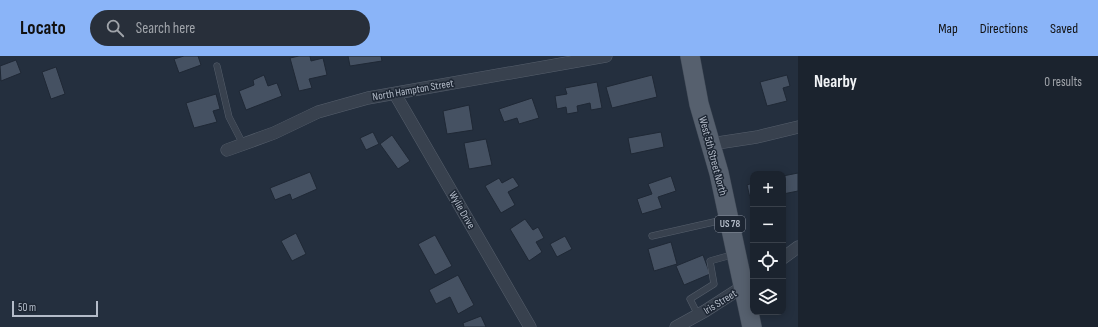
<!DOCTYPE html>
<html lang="en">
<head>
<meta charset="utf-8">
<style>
	:root { --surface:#1b232e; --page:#282f3a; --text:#f1f3f6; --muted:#a0a4aa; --line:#39404a; --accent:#8ab4f8 }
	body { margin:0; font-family:"Sofia Sans Condensed",sans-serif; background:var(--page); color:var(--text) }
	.controls { position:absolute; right:12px; bottom:12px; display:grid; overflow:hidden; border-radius:8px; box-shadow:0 2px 10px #0003 }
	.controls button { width:36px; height:36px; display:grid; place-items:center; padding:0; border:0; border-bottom:1px solid var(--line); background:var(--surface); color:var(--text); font:20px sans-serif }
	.scale { position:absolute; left:12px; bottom:10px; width:86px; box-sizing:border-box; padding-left:4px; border:2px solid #b4bcc9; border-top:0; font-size:11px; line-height:14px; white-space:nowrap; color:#b4bcc9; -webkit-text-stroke:3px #1d2633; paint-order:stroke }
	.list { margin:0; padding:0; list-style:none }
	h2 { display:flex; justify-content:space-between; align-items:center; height:52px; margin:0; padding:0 16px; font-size:17px }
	h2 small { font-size:13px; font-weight:400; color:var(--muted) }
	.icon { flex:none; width:22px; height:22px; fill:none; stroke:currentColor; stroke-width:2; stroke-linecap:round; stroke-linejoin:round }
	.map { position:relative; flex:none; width:798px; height:271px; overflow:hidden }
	header { display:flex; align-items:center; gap:24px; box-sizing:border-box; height:56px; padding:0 20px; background:var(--accent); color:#111 }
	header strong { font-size:19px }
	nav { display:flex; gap:22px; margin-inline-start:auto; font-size:14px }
	.search { width:280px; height:36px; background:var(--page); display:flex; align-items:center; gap:10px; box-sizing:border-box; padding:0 14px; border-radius:22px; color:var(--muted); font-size:15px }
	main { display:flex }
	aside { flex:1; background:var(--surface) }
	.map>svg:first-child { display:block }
	.building { fill:#455162; stroke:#1f2835 }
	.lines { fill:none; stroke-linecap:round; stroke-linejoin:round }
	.service-casing { stroke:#565f6c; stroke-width:7 }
	.minor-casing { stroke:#565f6c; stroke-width:13 }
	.primary-casing { stroke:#414a57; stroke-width:20 }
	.service { stroke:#38414e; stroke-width:6 }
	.minor { stroke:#38414e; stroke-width:12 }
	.primary { stroke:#56606e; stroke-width:19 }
	.labels { text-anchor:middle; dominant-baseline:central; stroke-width:3; stroke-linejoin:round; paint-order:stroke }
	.shield { fill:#1d2633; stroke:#878f9c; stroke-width:1 }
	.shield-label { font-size:10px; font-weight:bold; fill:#b4bcc9 }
	.street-label { font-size:11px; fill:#b4bcc9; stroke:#1d2633 }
</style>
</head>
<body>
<header>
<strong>Locato</strong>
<div class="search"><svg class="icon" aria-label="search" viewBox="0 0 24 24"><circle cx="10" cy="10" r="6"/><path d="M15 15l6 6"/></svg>Search here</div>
<nav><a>Map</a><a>Directions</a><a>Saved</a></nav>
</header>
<main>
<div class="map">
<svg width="798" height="271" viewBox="0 0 798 271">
	<rect width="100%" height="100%" fill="#242f3e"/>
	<g class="building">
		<path d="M184,0H198L201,9L179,17L174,3Z"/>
		<path d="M299,0H310L311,5L323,2L327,19L309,23L312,32L299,35L290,2Z"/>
		<path d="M348,0H381L382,5L350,10Z"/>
		<path d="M16,4L21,17L1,25L0,10Z"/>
		<path d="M56,11L65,38L51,43L42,16Z"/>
		<path d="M264,19L268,30L277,27L282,40L246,54L239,35L254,29L253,24Z"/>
		<path d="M652,19L657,41L612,52L606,31Z"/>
		<path d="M787,19L790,30L783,32L787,45L767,50L760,26Z"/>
		<path d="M597,26L602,52L591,54L590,47L577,50L578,56L567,58L566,51L557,53L555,40L567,38L565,32Z"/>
		<path d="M216,38L220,53L213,55L217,66L194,72L186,47Z"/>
		<path d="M532,42L539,62L519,68L517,62L504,66L499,53Z"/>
		<path d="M469,49L473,74L447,78L443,55Z"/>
		<path d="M373,76L379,88L366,94L360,82Z"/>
		<path d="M661,76L664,91L631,98L628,82Z"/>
		<path d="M392,79L410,105L398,113L380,88Z"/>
		<path d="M486,83L492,109L469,113L464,87Z"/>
		<path d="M310,116L317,133L292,144L290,138L275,144L270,132Z"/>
		<path d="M798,117V135L783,138V120Z"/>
		<path d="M671,120L676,135L658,141L662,152L642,158L637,143L652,138L648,128Z"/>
		<path d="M513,121L519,130L508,136L515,149L501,157L485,130L499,122L502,127Z"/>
		<path d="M753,127V145L751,146L747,129Z"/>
		<path d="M525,163L533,174L538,171L544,182L536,186L542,196L529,205L510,173Z"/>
		<path d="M296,177L306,198L292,205L281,185Z"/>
		<path d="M435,179L452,210L435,219L418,188Z"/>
		<path d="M565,180L572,193L557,201L550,188Z"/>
		<path d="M671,186L677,208L654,215L648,193Z"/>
		<path d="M703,199L710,218L684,229L676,210Z"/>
		<path d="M458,219L474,249L458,258L450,241L436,248L429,234Z"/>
		<path d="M481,260L486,271H464L463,267Z"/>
	</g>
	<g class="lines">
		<g class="service-casing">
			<g id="service">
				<path d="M217,10L229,61L243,88"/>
				<path d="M652,180L727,163"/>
				<path d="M698,259L690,243L714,228L710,205L735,198"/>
			</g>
		</g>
		<g class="minor-casing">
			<g id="minor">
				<path d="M395,38L530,271"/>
				<path d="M711,88L757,81L798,71"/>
				<path d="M227,94L274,77L318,56L368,42L606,0"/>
				<path d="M783,202L798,191"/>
				<path d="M676,271L705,255L753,224"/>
			</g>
		</g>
		<g class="primary-casing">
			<path id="primary" d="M690,0L699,48L719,117L752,271"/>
		</g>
		<use href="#service" class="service"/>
		<use href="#minor" class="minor"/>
		<use href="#primary" class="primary"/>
	</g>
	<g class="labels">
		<rect class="shield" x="715" y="160" width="30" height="16" rx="3"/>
		<g class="shield-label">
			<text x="730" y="168">US 78</text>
		</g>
		<g class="street-label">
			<text transform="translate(413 34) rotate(-10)">North Hampton Street</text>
			<text transform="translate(713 100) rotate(75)">West 5th Street North</text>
			<text transform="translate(462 154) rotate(60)">Wylie Drive</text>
			<text transform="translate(720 246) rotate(-32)">Iris Street</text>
		</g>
	</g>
</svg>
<div class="controls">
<button>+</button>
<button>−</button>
<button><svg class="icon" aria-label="locate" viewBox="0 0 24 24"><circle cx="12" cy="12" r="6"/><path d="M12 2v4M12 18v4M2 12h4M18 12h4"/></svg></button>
<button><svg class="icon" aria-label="layers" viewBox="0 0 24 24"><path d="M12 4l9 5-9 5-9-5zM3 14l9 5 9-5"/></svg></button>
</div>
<div class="scale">50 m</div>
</div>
<aside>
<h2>Nearby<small>0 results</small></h2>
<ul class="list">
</ul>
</aside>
</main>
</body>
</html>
